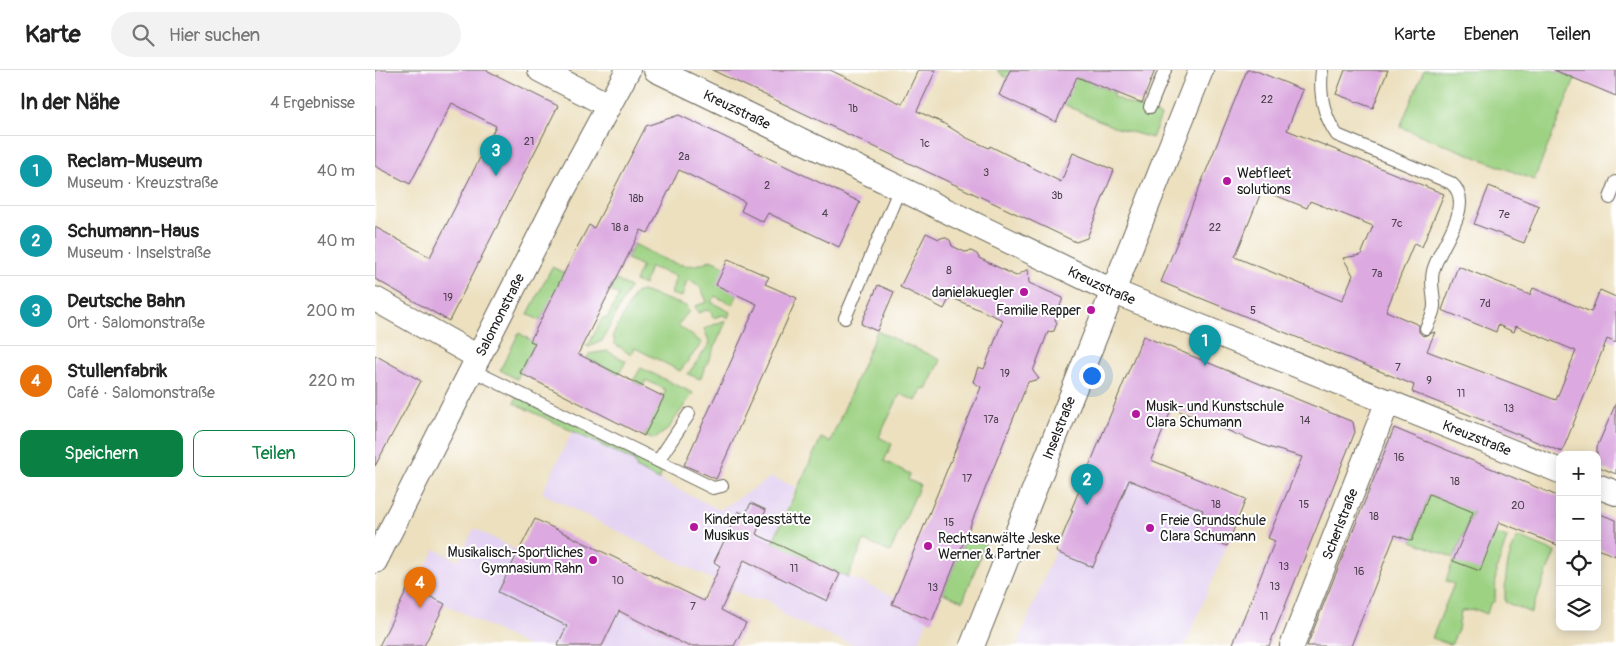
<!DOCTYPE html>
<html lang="de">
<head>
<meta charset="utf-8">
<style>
	:root { --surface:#fff; --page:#f2f2f2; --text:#222; --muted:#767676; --line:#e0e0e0; --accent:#0b8043 }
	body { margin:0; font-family:Pangolin,sans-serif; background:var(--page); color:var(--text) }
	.controls { position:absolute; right:15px; bottom:15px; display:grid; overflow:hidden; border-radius:10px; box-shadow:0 2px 12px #0003 }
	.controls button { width:45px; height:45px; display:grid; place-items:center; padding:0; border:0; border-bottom:1px solid var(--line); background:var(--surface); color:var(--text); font:25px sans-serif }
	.you { position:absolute; left:716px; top:305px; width:18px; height:18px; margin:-12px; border:4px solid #fff; border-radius:50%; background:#1a73e8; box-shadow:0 0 0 8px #1a73e833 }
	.badge { display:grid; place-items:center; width:32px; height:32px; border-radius:50%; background:var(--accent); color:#fff; font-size:16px; font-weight:700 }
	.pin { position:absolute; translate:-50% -41px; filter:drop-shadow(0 1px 2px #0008) }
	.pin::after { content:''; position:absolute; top:26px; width:18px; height:15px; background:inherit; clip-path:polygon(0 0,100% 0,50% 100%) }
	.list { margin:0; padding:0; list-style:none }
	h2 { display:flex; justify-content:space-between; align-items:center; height:65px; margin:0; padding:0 20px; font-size:21px }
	h2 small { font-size:16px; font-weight:400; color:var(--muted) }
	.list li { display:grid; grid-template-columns:32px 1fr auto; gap:15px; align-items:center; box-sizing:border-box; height:70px; padding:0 20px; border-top:1px solid var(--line) }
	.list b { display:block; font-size:19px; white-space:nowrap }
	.list p { margin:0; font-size:16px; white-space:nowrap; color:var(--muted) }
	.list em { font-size:16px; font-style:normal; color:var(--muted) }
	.actions { display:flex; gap:10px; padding:15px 20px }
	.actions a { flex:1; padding:11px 0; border:1px solid var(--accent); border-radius:10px; text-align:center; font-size:18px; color:var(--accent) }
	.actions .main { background:var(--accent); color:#fff }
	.icon { flex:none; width:28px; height:28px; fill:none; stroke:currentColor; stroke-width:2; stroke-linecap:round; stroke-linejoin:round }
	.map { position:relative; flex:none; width:1241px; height:576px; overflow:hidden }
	header { display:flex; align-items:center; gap:30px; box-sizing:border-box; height:70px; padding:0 25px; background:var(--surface); border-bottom:1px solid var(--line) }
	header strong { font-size:24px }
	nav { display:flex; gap:28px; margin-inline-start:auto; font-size:18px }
	.search { width:350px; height:45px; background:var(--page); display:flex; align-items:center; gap:12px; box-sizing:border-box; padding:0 18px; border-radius:28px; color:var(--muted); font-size:19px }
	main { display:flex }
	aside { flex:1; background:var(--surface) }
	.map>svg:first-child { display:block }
	.built { fill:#e4d3f2 }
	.green { fill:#9dd283; stroke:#5c7750 }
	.building { fill:#dcaae0; fill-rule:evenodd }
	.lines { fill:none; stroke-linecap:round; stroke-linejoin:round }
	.lane-casing { stroke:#656155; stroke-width:14 }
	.street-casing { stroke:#656155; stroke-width:26 }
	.lane { stroke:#fff; stroke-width:12 }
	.street { stroke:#fff; stroke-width:24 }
	.poi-dot { fill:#b5179e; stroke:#fff; stroke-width:2 }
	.labels { text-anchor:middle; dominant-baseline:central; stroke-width:4; stroke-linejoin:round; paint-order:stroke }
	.number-label { font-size:11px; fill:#4c404d }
	.street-label { font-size:14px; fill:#1c1c1c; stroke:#fff }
	.poi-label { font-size:14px; fill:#1c1c1c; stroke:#fff; text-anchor:start }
</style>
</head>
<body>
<header>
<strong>Karte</strong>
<div class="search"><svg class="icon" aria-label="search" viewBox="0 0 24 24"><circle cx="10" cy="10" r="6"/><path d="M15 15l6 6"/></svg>Hier suchen</div>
<nav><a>Karte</a><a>Ebenen</a><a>Teilen</a></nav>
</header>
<main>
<aside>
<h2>In der Nähe<small>4 Ergebnisse</small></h2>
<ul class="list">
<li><span class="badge" style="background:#0f9aa8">1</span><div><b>Reclam-Museum</b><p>Museum · Kreuzstraße</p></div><em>40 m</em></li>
<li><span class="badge" style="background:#0f9aa8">2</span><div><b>Schumann-Haus</b><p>Museum · Inselstraße</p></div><em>40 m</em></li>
<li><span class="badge" style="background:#0f9aa8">3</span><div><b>Deutsche Bahn</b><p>Ort · Salomonstraße</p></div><em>200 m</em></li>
<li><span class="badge" style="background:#e8710a">4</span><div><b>Stullenfabrik</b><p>Café · Salomonstraße</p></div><em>220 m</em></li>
</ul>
<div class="actions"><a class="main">Speichern</a><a>Teilen</a></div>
</aside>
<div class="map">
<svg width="1241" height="576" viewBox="0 0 1241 576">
	<rect width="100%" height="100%" fill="#fff"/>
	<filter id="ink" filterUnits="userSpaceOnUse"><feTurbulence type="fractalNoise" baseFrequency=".02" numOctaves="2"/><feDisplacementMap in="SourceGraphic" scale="10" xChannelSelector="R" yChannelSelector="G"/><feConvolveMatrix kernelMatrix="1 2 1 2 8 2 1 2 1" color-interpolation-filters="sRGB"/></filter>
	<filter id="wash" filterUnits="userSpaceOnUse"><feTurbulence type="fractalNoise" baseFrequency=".0096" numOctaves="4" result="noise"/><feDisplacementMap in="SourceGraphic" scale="20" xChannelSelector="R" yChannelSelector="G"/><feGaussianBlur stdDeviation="1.12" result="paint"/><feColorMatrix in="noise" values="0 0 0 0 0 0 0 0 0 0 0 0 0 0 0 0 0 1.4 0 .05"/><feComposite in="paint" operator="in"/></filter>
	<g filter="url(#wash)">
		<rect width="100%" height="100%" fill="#ece0bf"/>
		<g class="built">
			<path d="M197,362L259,391L262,399L345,440L396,407L421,417L397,472L520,527L518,534L553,549L542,576H481L413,548L392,529H376L167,423Z"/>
			<path d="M726,370L871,429L810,576H642L713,398Z"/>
			<path d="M99,458L208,515L240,539L313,576H153L40,519L60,479L83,491Z"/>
		</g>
		<g class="green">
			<path d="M622,0H684L739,22L738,27L786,46L777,68L739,57L631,8Z"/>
			<path d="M1049,0H1178L1200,9L1159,110L1025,57Z"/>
			<path d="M259,174C284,186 308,205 335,190L350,196L362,225L358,235L340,226L336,232L355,242L353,248L348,245L338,248L336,242L332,240L323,243L320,236L332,232C327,220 325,213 312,210L307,227L296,224L301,206L275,197L269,215L260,211L267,196L252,189Z"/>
			<path d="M177,197L190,203L165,251L153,244Z"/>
			<path d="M241,210L255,217L227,271L214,277L209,274L213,276L228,247L232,249L244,225L235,221Z"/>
			<path d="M267,221L311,236L314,241L303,255L327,273L305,301L260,278L256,285L240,274L238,265L260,223Z"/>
			<path d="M348,251L351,252L325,309L313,304L335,273L329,259Z"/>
			<path d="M502,261L566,290L552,320L548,318L541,331L525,324L504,367L517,374L509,391L535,404L533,410L545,415L515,482L489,471L473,507L397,473L446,368L455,372Z"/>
			<path d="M144,263L160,273L142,309L125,300Z"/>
			<path d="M232,281L251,291L244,304L212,288L214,284Z"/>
			<path d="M266,298L318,323L293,359L280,369L269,366L291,320L271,310L268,316L258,311Z"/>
			<path d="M143,324L267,386L269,393L287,402L284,410L262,399L259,391L139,333Z"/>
			<path d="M1054,424L1098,441L1079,488L1037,471Z"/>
			<path d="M1119,463L1132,468L1121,501L1120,531L1115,534L1112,544L1102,540L1086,541L1083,560L1076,575L1057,568L1079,514L1071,511L1078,491Z"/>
			<path d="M591,467L610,474L588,531L568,523Z"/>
			<path d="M1143,467L1180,482L1156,543L1130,532C1130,509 1131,487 1143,467Z"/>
		</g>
		<g id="blocks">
			<g class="building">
				<path d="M0,0H111L183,36L74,251L0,209V157L55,187L121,56L77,33L35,114L0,96Z"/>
				<path d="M337,0H455L527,34L543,0H561L542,41L568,53L592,68L614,78L615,76L686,112L698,83L739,100L712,168L701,172Z"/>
				<path d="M635,0H780L767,33L702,7L681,52L624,25Z"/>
				<path d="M872,0H879L928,20L912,60L1069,124L1047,177L1039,173L1011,241L1044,255V262L1048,266L1060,262L1052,281L1181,330L1201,281L1141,256L1139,262L1123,255L1121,262L1067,240L1083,196L1155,225L1158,218L1216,242L1225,220L1241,227V273L1232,269L1187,382L1037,322L1039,315L786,212ZM887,120L932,138L935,131L998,156L986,185L968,188L978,205L967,231L860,187Z"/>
				<path d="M970,0H1013L998,38L961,24Z"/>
				<path d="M1179,0H1241V26Z"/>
				<path d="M304,45L485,132L464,177L393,143L388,152L366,141L370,132L304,100L273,163L266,160L203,284L289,327L269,366L145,303L160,273L155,271L199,183L214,155L219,158L271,56Z"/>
				<path d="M1114,116L1164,136L1149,173L1099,154Z"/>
				<path d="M551,163L564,169L569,167L575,170L577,176L590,182L596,181L602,184L604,188L641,206L653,199L654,213L688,228L680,249L682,253L679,261L673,262L658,301L664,309L653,312L557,551L517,534L606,317L598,312L603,297L609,299L628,250L575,227L569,239L525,217Z"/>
				<path d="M353,189L394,207L390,214L422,228L341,409L309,395L382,234L341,215Z"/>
				<path d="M503,215L519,222L502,261L486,254Z"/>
				<path d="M768,266L978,352L980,362L894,576H857L900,471L893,468L927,387L893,377L797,338L776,390L871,429L852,476L819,462L828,440L754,410L718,497L681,482L698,440H696Z"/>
				<path d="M0,285L46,311L0,396Z"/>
				<path d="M1241,333V404L1222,396V377Z"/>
				<path d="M1019,358L1185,427V476L1124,452L1105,501L1078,491L1098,442L1054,424L1037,471L1020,465L976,576H932Z"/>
				<path d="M376,433L391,440L381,464L465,504L452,531L369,490L346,540L371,553L359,576H313L244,541L227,576H182L192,556L123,522L160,449L329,531L345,496L339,492L351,467L363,441L370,445Z"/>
				<path d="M1222,443L1241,450V486L1222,479Z"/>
				<path d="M34,516L70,534L49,576H4Z"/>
			</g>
		</g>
	</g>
	<g filter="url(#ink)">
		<use href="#blocks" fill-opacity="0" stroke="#656155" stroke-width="1"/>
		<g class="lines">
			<g class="lane-casing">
				<g id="lane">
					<path d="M947,0C944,24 948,45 962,65L1076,113C1102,134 1064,176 1058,201C1055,214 1059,223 1059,236C1059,243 1054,251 1051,258"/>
					<path d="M775,37L790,0"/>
					<path d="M1235,128L1241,112"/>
					<path d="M470,248L525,118"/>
					<path d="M97,300L338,418L347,416"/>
					<path d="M283,391L314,344"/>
				</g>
			</g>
			<g class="street-casing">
				<g id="street">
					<path d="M165,0L233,35"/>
					<path id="s1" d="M281,0L737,221L1185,401"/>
					<path d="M0,229L103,287"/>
					<path d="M1222,416L1241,423"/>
					<path id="s2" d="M0,491L186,124L253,0"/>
					<path id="s3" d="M597,576L826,0"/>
					<path id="s4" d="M917,576L1013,331"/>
				</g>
			</g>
			<use href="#lane" class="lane"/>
			<use href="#street" class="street"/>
		</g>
	</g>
	<g class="poi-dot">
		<circle cx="852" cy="111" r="5"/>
		<circle cx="649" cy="222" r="5"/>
		<circle cx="716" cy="240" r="5"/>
		<circle cx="761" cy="344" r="5"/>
		<circle cx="319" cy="457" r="5"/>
		<circle cx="775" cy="458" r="5"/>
		<circle cx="553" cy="476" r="5"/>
		<circle cx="218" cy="490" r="5"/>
	</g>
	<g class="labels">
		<g class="number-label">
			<text x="892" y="29">22</text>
			<text x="478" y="38">1b</text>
			<text x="154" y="71">21</text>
			<text x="550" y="73">1c</text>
			<text x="309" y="86">2a</text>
			<text x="611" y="102">3</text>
			<text x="392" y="115">2</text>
			<text x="682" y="125">3b</text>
			<text x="261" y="128">18b</text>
			<text x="450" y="143">4</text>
			<text x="1129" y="144">7e</text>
			<text x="1022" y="153">7c</text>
			<text x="245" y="157">18 a</text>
			<text x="840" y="157">22</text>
			<text x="574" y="200">8</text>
			<text x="1002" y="203">7a</text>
			<text x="73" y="227">19</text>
			<text x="1110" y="233">7d</text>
			<text x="878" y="240">5</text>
			<text x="1023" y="297">7</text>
			<text x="630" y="303">19</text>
			<text x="1054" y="310">9</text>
			<text x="1086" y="323">11</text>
			<text x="1134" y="338">13</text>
			<text x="616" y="349">17a</text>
			<text x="930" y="350">14</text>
			<text x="1024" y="387">16</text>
			<text x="592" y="408">17</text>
			<text x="1080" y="411">18</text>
			<text x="841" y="434">18</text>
			<text x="929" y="434">15</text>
			<text x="1143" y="435">20</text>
			<text x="999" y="446">18</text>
			<text x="574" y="452">15</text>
			<text x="909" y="496">13</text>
			<text x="419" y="498">11</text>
			<text x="984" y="501">16</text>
			<text x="243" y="510">10</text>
			<text x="900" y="516">13</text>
			<text x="558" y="517">13</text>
			<text x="318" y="536">7</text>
			<text x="889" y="546">11</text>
		</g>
		<g class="street-label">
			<text stroke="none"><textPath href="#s1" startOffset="90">Kreuzstraße</textPath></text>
			<text stroke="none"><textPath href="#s1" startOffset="495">Kreuzstraße</textPath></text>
			<text stroke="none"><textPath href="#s2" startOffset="276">Salomonstraße</textPath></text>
			<text stroke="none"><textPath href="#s3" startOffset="235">Inselstraße</textPath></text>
			<text stroke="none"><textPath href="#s1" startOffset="900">Kreuzstraße</textPath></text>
			<text stroke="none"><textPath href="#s4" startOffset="131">Scherlstraße</textPath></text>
		</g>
		<g class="poi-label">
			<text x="862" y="103">Webfleet<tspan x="862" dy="16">solutions</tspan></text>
			<text x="639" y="222" text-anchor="end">danielakuegler</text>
			<text x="706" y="240" text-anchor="end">Familie Repper</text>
			<text x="771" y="336">Musik- und Kunstschule<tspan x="771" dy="16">Clara Schumann</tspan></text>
			<text x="329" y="449">Kindertagesstätte<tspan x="329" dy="16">Musikus</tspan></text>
			<text x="785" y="450">Freie Grundschule<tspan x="785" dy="16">Clara Schumann</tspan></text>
			<text x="563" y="468">Rechtsanwälte Jeske<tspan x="563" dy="16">Werner &amp; Partner</tspan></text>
			<text x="208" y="482" text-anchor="end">Musikalisch-Sportliches<tspan x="208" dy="16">Gymnasium Rahn</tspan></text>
		</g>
	</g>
</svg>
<div class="controls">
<button>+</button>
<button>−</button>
<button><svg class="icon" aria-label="locate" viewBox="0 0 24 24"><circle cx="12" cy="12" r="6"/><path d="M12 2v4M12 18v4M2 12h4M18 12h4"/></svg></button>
<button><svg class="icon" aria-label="layers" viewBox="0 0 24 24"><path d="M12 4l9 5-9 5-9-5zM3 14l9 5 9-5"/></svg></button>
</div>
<div class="you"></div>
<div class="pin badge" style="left:830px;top:296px;background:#0f9aa8">1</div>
<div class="pin badge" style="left:712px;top:435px;background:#0f9aa8">2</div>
<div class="pin badge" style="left:121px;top:106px;background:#0f9aa8">3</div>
<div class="pin badge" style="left:45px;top:538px;background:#e8710a">4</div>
</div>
</main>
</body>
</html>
